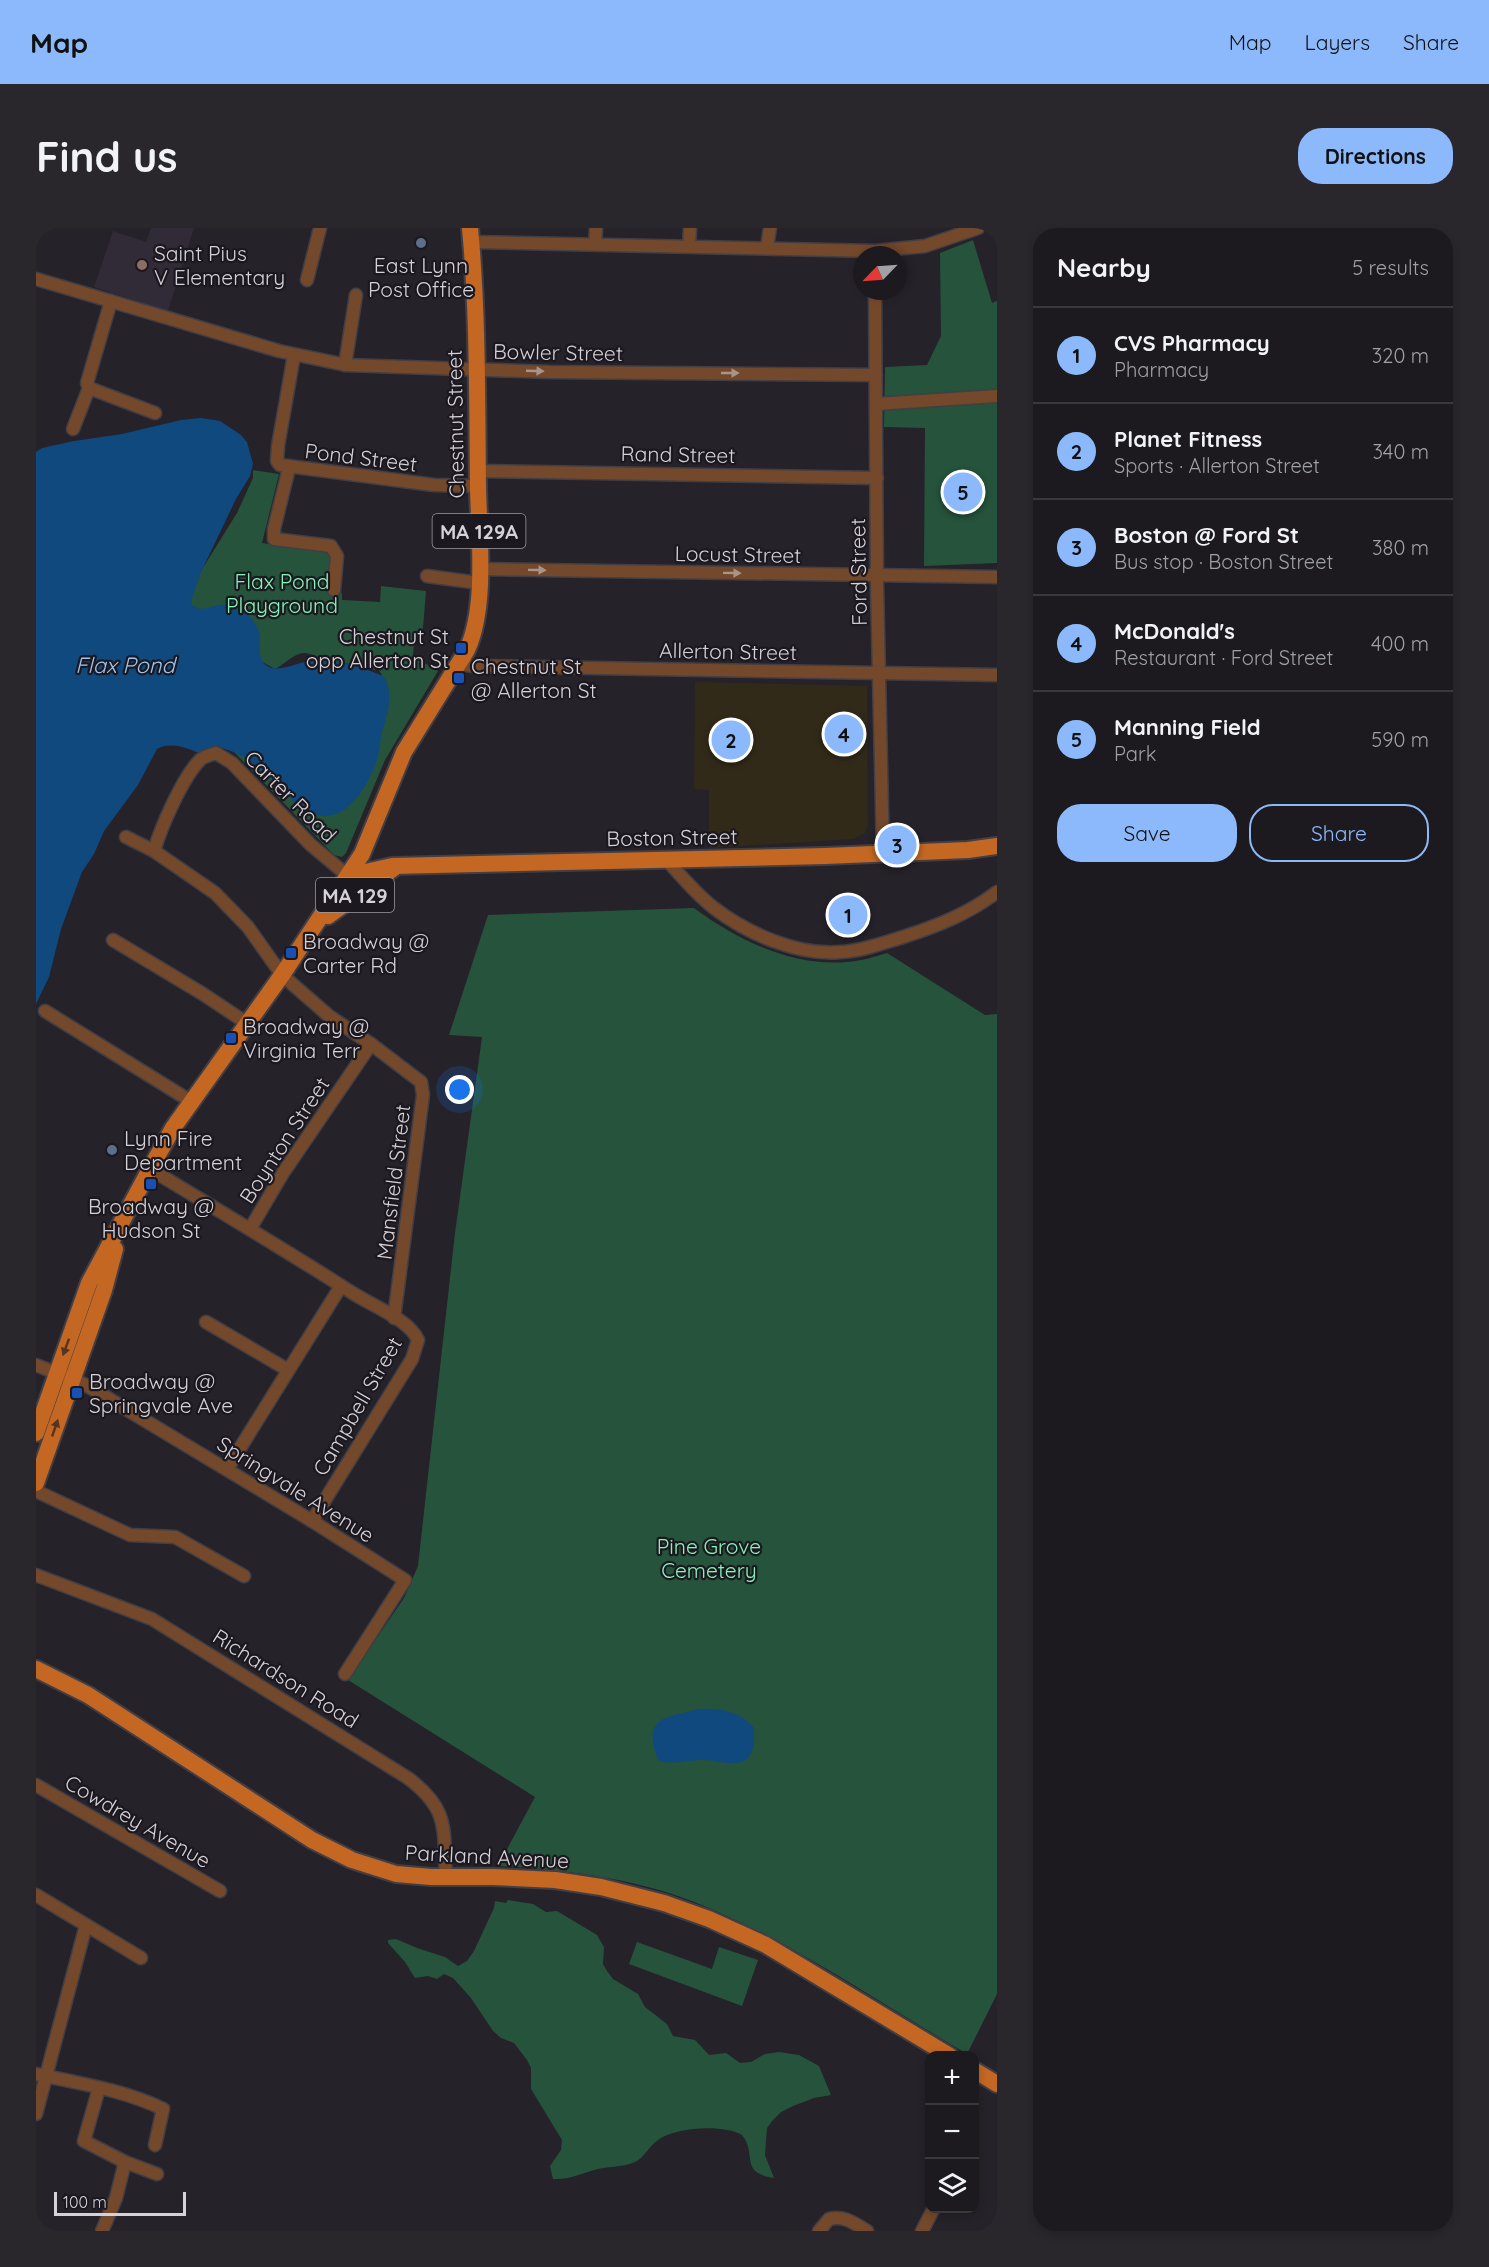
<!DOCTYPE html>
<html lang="en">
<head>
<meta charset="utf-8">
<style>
	:root { --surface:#1c1a1f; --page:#29272c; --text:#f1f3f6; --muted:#a0a1a4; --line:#3a383d; --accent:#8cb9fc }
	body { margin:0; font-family:Quicksand,sans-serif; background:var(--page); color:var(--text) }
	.controls { position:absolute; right:18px; bottom:18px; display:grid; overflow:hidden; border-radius:12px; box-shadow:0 3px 9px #0003 }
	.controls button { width:54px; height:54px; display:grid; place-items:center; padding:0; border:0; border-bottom:2px solid var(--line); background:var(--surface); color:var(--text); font:30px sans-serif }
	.compass { position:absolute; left:817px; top:18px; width:54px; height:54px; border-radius:50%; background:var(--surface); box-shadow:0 3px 9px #0003; rotate:245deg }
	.scale { position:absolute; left:18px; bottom:15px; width:132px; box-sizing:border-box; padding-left:6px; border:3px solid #d5d2d7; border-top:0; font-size:16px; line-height:21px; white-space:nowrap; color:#d5d2d7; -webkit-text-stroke:4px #1c181f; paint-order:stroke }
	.you { position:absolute; left:424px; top:862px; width:21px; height:21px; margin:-15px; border:4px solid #fff; border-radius:50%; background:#1a73e8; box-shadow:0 0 0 9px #1a73e833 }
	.badge { display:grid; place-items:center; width:39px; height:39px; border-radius:50%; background:var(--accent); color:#111; font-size:20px; font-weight:700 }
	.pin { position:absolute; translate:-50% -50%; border:3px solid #fff; box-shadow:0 2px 6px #0006 }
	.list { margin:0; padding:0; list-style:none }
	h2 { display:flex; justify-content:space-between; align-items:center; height:78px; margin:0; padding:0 24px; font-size:26px }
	h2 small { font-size:20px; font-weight:400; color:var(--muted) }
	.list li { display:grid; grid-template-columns:39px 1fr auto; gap:18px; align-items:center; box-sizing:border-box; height:96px; padding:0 24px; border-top:2px solid var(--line) }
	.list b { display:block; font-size:22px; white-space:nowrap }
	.list p { margin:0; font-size:20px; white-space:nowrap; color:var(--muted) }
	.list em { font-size:20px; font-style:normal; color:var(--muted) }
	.actions { display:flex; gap:12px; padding:18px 24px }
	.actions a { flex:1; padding:14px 0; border:2px solid var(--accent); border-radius:24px; text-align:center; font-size:21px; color:var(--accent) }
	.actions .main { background:var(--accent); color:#111 }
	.icon { flex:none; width:33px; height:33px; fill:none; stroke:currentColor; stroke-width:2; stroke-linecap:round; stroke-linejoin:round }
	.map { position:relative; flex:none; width:961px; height:2003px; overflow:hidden; border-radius:24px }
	header { display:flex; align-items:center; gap:36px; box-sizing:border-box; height:84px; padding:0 30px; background:var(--accent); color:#111 }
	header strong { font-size:28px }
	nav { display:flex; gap:33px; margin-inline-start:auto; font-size:21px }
	.intro { display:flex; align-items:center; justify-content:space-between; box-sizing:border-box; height:144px; padding:0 36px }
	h1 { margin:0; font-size:42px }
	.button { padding:15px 27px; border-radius:24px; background:var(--accent); color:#111; font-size:21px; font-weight:700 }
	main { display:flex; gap:36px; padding:0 36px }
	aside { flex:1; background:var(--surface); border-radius:24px; box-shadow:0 3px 9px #0003 }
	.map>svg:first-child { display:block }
	.commercial { fill:#322a19 }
	.built { fill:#312a37 }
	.green { fill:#26533c }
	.water { fill:#10497e }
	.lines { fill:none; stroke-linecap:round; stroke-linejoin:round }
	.minor-casing { stroke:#413e45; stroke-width:15 }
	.major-casing { stroke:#413e45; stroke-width:20 }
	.minor { stroke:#74482b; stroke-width:12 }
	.major { stroke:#c36722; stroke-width:16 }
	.oneway { fill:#a9948a }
	.oneway2 { fill:#563420 }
	.service-dot { fill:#5c6f8a; stroke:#1c181f; stroke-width:2 }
	.education-dot { fill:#8d6e63; stroke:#1c181f; stroke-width:2 }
	.transit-dot { fill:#1a4fb4; stroke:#1c181f; stroke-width:2 }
	.labels { text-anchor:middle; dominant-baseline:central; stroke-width:4.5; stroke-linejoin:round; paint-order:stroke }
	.shield { fill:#1c181f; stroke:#9e9aa0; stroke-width:1.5 }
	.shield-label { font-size:20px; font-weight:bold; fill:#d5d2d7 }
	.poi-label { font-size:21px; fill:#d5d2d7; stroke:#1c181f; text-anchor:start }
	.street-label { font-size:21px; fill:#d5d2d7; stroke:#1c181f }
	.park-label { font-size:21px; fill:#83f5b9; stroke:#1c181f }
	.water-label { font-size:22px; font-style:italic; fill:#99c4f3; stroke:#1c181f }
</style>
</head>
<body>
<header>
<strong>Map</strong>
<nav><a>Map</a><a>Layers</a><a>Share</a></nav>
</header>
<div class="intro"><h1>Find us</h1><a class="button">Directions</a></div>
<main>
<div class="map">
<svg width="961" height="2003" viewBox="0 0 961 2003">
	<rect width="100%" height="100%" fill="#252229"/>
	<path class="commercial" d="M659,454L831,458L832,599L829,605L817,611L673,620V562L658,561Z"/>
	<path class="built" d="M115,0H158L132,83L58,59L77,3L110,14Z"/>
	<g class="green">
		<path d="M937,12L956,75L961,73V335L888,338L889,200L848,199L849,139L891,137L905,108L904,25Z"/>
		<path d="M217,242L243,246L226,315L294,325L293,365H306V372L344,374L345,358L390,363L387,400L378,414L377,428L402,443L349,532L310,625L306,629L298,627L198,524L346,447L342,441L338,442C323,434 307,437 291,433C283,431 276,425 268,425C258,425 248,437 239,441L157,396L155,359L201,285L217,250Z"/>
		<path d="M658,680C701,712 756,739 811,734C825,733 838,729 851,725L949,787L961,786V1766L931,1826C844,1775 761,1717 668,1678C604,1651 532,1642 462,1638L499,1569L312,1452L368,1370L382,1338L419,1005L446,809L413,807L452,687Z"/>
		<path d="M472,1672L497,1676L510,1684L521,1683L561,1707L568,1719L567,1736L571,1743L577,1751L602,1766L609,1779L631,1796L637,1808L659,1812L673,1827L690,1825L704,1835L715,1834L729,1826L743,1824L763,1827L783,1838L795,1867L778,1870L757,1878L745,1884L736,1893L731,1900L729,1927L738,1950C702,1944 722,1927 706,1907C688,1896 639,1899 622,1912C613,1918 608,1930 599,1934C585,1940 571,1938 558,1942C544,1946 532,1952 517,1951L514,1938L525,1922L526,1912L495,1861V1840L491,1832L478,1815L465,1810L457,1803L435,1770L417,1750L408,1746L401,1751L392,1748L379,1750L369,1734L352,1715V1712L360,1711L381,1720L409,1729L422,1738L431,1733L438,1723L458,1680L459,1673L470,1675Z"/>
		<path d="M601,1714L676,1741L683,1719L722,1732L706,1778L593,1736Z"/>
	</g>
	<g class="water">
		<path d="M165,190L184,193L205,207L211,214L217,236L214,248L200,271L165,344L156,370V377L163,381C174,381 183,375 195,377C205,379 218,391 222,401C227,413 218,432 233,439C246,444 262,434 274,433C298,431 326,438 347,448C358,461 352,485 347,500C344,510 344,522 341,532C328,568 300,610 259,574C236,553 218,529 186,520C177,518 173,524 164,525C162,525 158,523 156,522C144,518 132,515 121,521L102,557L68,603L58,626L46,644L25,701L13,749L0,776V224L6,220L38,213L86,206L145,192Z"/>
		<path d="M663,1481C685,1480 703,1483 718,1500C718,1510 719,1523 711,1531C701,1540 680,1532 669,1532C655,1531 634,1538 622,1532C606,1488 629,1490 663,1481Z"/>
	</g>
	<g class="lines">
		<g class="minor-casing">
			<g id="minor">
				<path d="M436,14L839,23L889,18L942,0"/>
				<path d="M559,16L560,0"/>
				<path d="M653,18L654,0"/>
				<path d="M731,19L734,0"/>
				<path d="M0,51L243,123L310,137L514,144L840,147"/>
				<path d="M271,52L284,0"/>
				<path d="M839,63L841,357L847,626"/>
				<path d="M258,127L242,218L241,233L244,237L398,257L442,258"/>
				<path d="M309,137L320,67"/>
				<path d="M53,160L119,185"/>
				<path d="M840,176L961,168"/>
				<path d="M37,201L53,160L51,155L75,73"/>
				<path d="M253,240L238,301V311L295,318L301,328L298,362"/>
				<path d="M442,243L841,250"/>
				<path d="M443,341L961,349"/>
				<path d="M391,348L443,355"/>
				<path d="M422,436L438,438L961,447"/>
				<path d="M90,609L118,623"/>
				<path d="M630,631C645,648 660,666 678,680C712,706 762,728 805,724C826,723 847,715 867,709C901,698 932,686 961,664"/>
				<path d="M312,648L275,617L196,535L180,525C174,527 167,528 163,533C146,551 125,599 118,623L179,665L212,699L246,747L293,788L335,816L385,854L387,867L358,1090"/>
				<path d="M77,712L167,766L212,796"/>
				<path d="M9,783L156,874"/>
				<path d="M114,941C182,982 249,1022 315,1064C334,1077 373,1091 382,1112L376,1131L276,1293"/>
				<path d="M214,1001L247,945L335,816"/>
				<path d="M170,1094L252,1142"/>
				<path d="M0,1137L50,1157L276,1293L369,1352L309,1446"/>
				<path d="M191,1241L305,1058"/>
				<path d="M0,1263L94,1307L139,1309L208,1348"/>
				<path d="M0,1347L116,1391L372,1550C414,1582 407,1600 410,1649"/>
				<path d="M0,1557L184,1663"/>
				<path d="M0,1667L105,1730"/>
				<path d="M0,1846C42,1855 88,1862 127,1881L119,1917"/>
				<path d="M63,1860L48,1913L89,1934L121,1946"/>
				<path d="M0,1886L50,1697"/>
				<path d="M66,2003L80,1970L89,1934"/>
				<path d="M783,2003L793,1991C808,1987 818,1995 831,2003"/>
				<path d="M886,2003L898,1980"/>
			</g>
		</g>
		<g class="major-casing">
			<g id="major">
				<path d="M312,648L356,638L789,628L932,622L961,618"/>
				<path d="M292,688L358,640"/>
				<path d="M0,1205L53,1055L114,941L137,900L246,747L326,626L368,524L431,422C451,379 443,308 442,260C441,173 442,86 434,0"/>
				<path d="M0,1255L68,1062L79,1021"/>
				<path d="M0,1441L52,1467L276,1612L316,1632L360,1646L395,1649H457L519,1652L565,1659L628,1675L673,1691L730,1717L914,1828"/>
				<path d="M938,1842L961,1856"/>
			</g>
		</g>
		<use href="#minor" class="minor"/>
		<use href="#major" class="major"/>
	</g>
	<defs><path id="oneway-solid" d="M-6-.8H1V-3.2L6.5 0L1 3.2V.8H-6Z" transform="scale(1.5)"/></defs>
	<g class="oneway">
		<use href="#oneway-solid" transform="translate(499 143) rotate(2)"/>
		<use href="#oneway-solid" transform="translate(694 145)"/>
		<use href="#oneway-solid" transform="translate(501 342) rotate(1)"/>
		<use href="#oneway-solid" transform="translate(696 345) rotate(1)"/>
	</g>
	<g class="oneway2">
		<use href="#oneway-solid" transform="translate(30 1119) rotate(110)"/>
		<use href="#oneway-solid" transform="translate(19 1200) rotate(-71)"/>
	</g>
	<g class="service-dot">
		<circle cx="385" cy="15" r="6"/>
		<circle cx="76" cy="922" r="6"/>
	</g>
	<circle class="education-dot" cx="106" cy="37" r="6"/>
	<g class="transit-dot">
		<rect x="419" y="414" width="12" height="12" rx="3"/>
		<rect x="417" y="444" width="12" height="12" rx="3"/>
		<rect x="249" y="719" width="12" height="12" rx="3"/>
		<rect x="189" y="804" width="12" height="12" rx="3"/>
		<rect x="109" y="950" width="12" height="12" rx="3"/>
		<rect x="35" y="1159" width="12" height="12" rx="3"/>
	</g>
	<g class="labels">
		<g class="shield">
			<rect x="396.5" y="286" width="93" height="34" rx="4.5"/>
			<rect x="280" y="650" width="78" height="34" rx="4.5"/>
		</g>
		<g class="shield-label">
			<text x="443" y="303">MA 129A</text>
			<text x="319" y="667">MA 129</text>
		</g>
		<g class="poi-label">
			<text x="118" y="25">Saint Pius<tspan x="118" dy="24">V Elementary</tspan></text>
			<text x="385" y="37" text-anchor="middle">East Lynn<tspan x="385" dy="24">Post Office</tspan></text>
			<text x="413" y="408" text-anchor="end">Chestnut St<tspan x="413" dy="24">opp Allerton St</tspan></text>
			<text x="435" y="438">Chestnut St<tspan x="435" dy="24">@ Allerton St</tspan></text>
			<text x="267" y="713">Broadway @<tspan x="267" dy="24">Carter Rd</tspan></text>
			<text x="207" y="798">Broadway @<tspan x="207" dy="24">Virginia Terr</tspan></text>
			<text x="88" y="910">Lynn Fire<tspan x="88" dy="24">Department</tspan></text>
			<text x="115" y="978" text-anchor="middle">Broadway @<tspan x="115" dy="24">Hudson St</tspan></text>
			<text x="53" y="1153">Broadway @<tspan x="53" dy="24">Springvale Ave</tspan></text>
		</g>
		<g class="street-label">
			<text transform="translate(522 124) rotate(1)">Bowler Street</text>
			<text transform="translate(419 196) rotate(-91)">Chestnut Street</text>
			<text transform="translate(642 226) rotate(1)">Rand Street</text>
			<text transform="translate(325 229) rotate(7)">Pond Street</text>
			<text transform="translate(702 326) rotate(1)">Locust Street</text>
			<text transform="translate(822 344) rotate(-91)">Ford Street</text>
			<text transform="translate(692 423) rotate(1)">Allerton Street</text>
			<text transform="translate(255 568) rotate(45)">Carter Road</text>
			<text transform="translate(636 609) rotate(-1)">Boston Street</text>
			<text transform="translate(248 912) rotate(-57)">Boynton Street</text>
			<text transform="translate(357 954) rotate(-83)">Mansfield Street</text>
			<text transform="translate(321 1178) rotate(-60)">Campbell Street</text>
			<text transform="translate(260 1261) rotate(32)">Springvale Avenue</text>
			<text transform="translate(250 1450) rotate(32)">Richardson Road</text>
			<text transform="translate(102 1593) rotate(30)">Cowdrey Avenue</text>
			<text transform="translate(451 1628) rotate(3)">Parkland Avenue</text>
		</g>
		<g class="park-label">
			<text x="246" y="353">Flax Pond<tspan x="246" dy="24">Playground</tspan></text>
			<text x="673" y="1318">Pine Grove<tspan x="673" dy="24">Cemetery</tspan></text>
		</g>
		<g class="water-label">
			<text x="89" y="437">Flax Pond</text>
		</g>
	</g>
</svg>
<div class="controls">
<button>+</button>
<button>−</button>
<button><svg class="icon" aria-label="layers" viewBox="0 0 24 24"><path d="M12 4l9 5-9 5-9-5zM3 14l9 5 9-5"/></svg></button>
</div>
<svg class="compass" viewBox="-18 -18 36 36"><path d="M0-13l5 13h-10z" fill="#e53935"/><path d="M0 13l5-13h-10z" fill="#a0a1a4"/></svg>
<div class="scale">100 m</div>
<div class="you"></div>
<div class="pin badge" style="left:812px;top:687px">1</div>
<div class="pin badge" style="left:695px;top:512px">2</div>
<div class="pin badge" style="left:861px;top:617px">3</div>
<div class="pin badge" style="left:808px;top:506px">4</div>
<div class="pin badge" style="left:927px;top:264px">5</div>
</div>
<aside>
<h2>Nearby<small>5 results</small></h2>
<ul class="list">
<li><span class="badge">1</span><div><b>CVS Pharmacy</b><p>Pharmacy</p></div><em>320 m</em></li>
<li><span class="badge">2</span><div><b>Planet Fitness</b><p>Sports · Allerton Street</p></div><em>340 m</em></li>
<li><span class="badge">3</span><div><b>Boston @ Ford St</b><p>Bus stop · Boston Street</p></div><em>380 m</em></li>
<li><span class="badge">4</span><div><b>McDonald's</b><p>Restaurant · Ford Street</p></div><em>400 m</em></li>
<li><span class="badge">5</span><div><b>Manning Field</b><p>Park</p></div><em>590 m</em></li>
</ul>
<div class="actions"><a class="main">Save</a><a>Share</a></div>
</aside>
</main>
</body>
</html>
